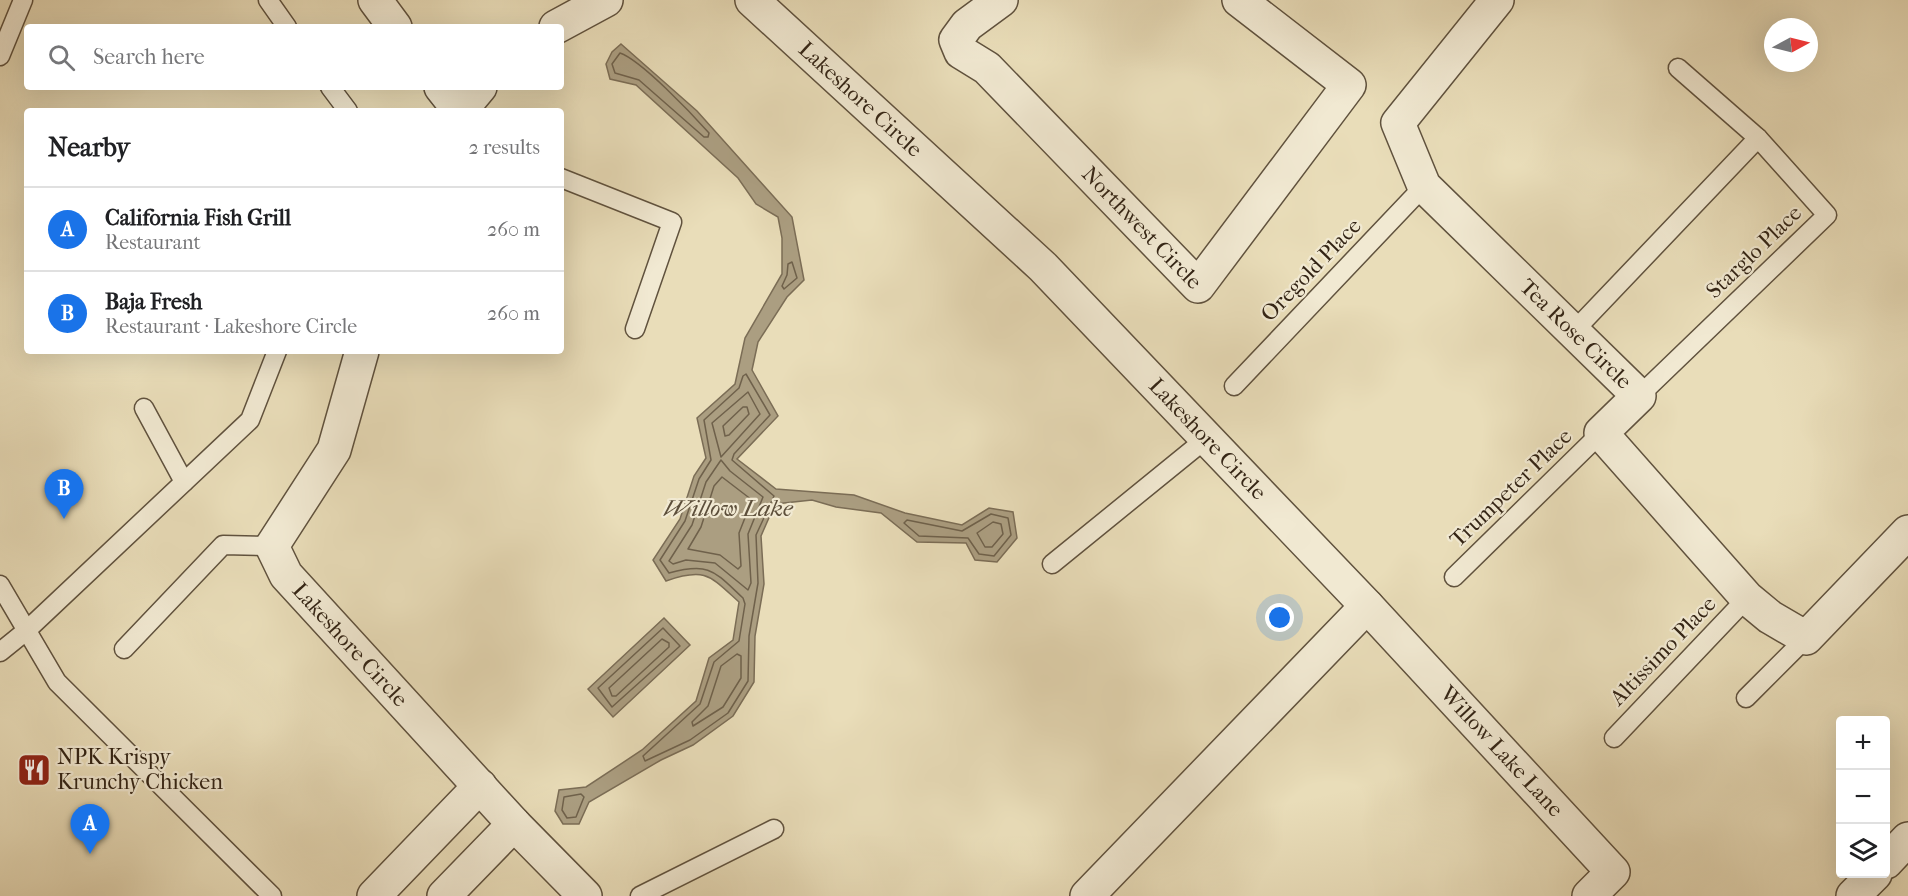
<!DOCTYPE html>
<html lang="en">
<head>
<meta charset="utf-8">
<style>
	:root { --surface:#fff; --page:#f6f6f6; --text:#202124; --muted:#757577; --line:#e0e0e0; --accent:#1a73e8 }
	body { margin:0; font-family:"IM FELL French Canon",serif; background:var(--page); color:var(--text) }
	.controls { position:absolute; right:18px; bottom:18px; display:grid; overflow:hidden; border-radius:6px; box-shadow:0 6px 24px #0002 }
	.controls button { width:54px; height:54px; display:grid; place-items:center; padding:0; border:0; border-bottom:2px solid var(--line); background:var(--surface); color:var(--text); font:30px sans-serif }
	.compass { position:absolute; left:1764px; top:18px; width:54px; height:54px; border-radius:50%; background:var(--surface); box-shadow:0 6px 24px #0002; rotate:83deg }
	.you { position:absolute; left:1280px; top:618px; width:21px; height:21px; margin:-15px; border:4px solid #fff; border-radius:50%; background:#1a73e8; box-shadow:0 0 0 9px #1a73e833 }
	.badge { display:grid; place-items:center; width:39px; height:39px; border-radius:50%; background:var(--accent); color:#fff; font-size:20px; font-weight:700 }
	.pin { position:absolute; translate:-50% -50px; filter:drop-shadow(0 2px 3px #0008) }
	.pin::after { content:''; position:absolute; top:32px; width:21px; height:18px; background:inherit; clip-path:polygon(0 0,100% 0,50% 100%) }
	.list { margin:0; padding:0; list-style:none }
	h2 { display:flex; justify-content:space-between; align-items:center; height:78px; margin:0; padding:0 24px; font-size:26px }
	h2 small { font-size:20px; font-weight:400; color:var(--muted) }
	.list li { display:grid; grid-template-columns:39px 1fr auto; gap:18px; align-items:center; box-sizing:border-box; height:84px; padding:0 24px; border-top:2px solid var(--line) }
	.list b { display:block; font-size:22px; white-space:nowrap }
	.list p { margin:0; font-size:20px; white-space:nowrap; color:var(--muted) }
	.list em { font-size:20px; font-style:normal; color:var(--muted) }
	.icon { flex:none; width:33px; height:33px; fill:none; stroke:currentColor; stroke-width:2; stroke-linecap:round; stroke-linejoin:round }
	.map { position:relative; flex:none; width:1908px; height:896px; overflow:hidden }
	.search { position:absolute; background:var(--surface); box-shadow:0 6px 24px #0002; left:24px; top:24px; width:540px; height:66px; display:flex; align-items:center; gap:15px; box-sizing:border-box; padding:0 21px; border-radius:6px; color:var(--muted); font-size:22px }
	.panel { position:absolute; background:var(--surface); box-shadow:0 6px 24px #0002; left:24px; top:108px; width:540px; height:246px; border-radius:6px }
	.map>svg:first-child { display:block }
	.water { fill:#ab9e81; stroke:#7b6d56; stroke-width:1.5 }
	.lines { fill:none; stroke-linecap:round; stroke-linejoin:round }
	.shore { stroke:#6f614b; stroke-width:1.5 }
	.service-casing { stroke:#60523e; stroke-width:21 }
	.minor-casing { stroke:#60523e; stroke-width:36 }
	.tertiary-casing { stroke:#60523e; stroke-width:36 }
	.service { stroke:#f1e9d2; stroke-width:18 }
	.minor { stroke:#f1e9d2; stroke-width:33 }
	.tertiary { stroke:#f1e9d2; stroke-width:33 }
	.labels { text-anchor:middle; dominant-baseline:central; stroke-width:4.5; stroke-linejoin:round; paint-order:stroke }
	.street-label { font-size:22px; fill:#332415; stroke:#f1e9d2 }
	.poi-label { font-size:22px; fill:#332415; stroke:#f1e9d2; text-anchor:start }
	.water-label { font-size:24px; font-style:italic; fill:#5d4f3b; stroke:#f1e9d2 }
</style>
</head>
<body>
<div class="map">
<svg width="1908" height="896" viewBox="0 0 1908 896">
	<rect width="100%" height="100%" fill="#e9ddb9"/>
	<filter id="stains"><feTurbulence type="fractalNoise" baseFrequency=".00333" numOctaves="4"/><feColorMatrix values="0 0 0 0 .2 0 0 0 0 .09 0 0 0 0 .02 0 0 0 .5 -.17"/></filter>
	<radialGradient id="worn" r=".72"><stop offset=".6" stop-color="#630" stop-opacity="0"/><stop offset="1" stop-color="#630" stop-opacity=".3"/></radialGradient>
	<g class="water">
		<path d="M621,44L697,111L792,217L804,280L787,297L758,342L752,370L778,416L737,459L776,489L854,495L905,513L962,525L989,508L1013,512L1017,538L997,562L975,560L966,543L917,542L881,513L836,507L812,500L775,504L761,536L764,584L755,636L754,682L733,716L693,745L661,760L589,802L579,824H563L555,811L559,790L586,787L642,750L696,701L709,658L733,640L739,602C710,576 706,567 666,581L653,560L680,519L694,476L706,458L697,418L735,384L745,338L782,274V238L778,217L756,204L738,178L636,85L610,79L606,64L612,52Z"/>
		<path d="M664,618L690,645L613,717L588,689Z"/>
	</g>
	<g class="lines">
		<g class="shore">
			<path d="M620,53C641,60 692,114 709,133L708,137H704L639,80L615,73L612,64Z"/>
			<path d="M792,262L797,278L784,289L782,286L787,275L788,264Z"/>
			<path d="M746,374L770,415L734,454L732,460L774,496L756,535L758,583L749,636L748,681L728,713L690,740L645,761L643,756L700,704L714,662L739,641L745,604L743,598C714,571 710,562 669,573L660,560L685,521L699,479L711,460L704,420L739,388L743,376Z"/>
			<path d="M748,392L760,414L721,457L712,423Z"/>
			<path d="M743,407H747L749,414L729,435L725,436L723,426Z"/>
			<path d="M721,460L730,471L763,497L748,534L751,583L748,590L715,563L686,560L673,564L669,561L692,525L706,482Z"/>
			<path d="M722,477L752,500L739,533L741,566L738,569L720,555L688,549L701,527L714,486Z"/>
			<path d="M991,514L1008,518L1011,535L994,556L979,554L968,538L919,536L904,523L907,520L962,531Z"/>
			<path d="M993,522L1001,524L1003,534L992,547H985L977,533Z"/>
			<path d="M663,628L680,646L612,707L598,688Z"/>
			<path d="M662,639L669,643V647L616,696H612L609,688Z"/>
			<path d="M737,654L741,656V678L723,707L693,726L692,722L708,706L721,666Z"/>
			<path d="M581,794L584,797L576,817L567,818L562,810L564,797Z"/>
		</g>
		<g class="service-casing">
			<g id="service">
				<path d="M268,0L287,27"/>
				<path d="M0,56L23,0"/>
				<path d="M1678,68L1758,138"/>
				<path d="M330,87L348,111"/>
				<path d="M561,178L672,222L635,329"/>
				<path d="M1574,331L1758,138L1827,215L1639,396"/>
				<path d="M1234,386L1424,186"/>
				<path d="M144,408L184,482"/>
				<path d="M1052,564L1207,438"/>
				<path d="M1454,577L1601,433"/>
				<path d="M0,585L57,682L272,896"/>
				<path d="M124,649L223,545L272,546"/>
				<path d="M0,652L26,631L250,420L277,351"/>
				<path d="M1746,698L1806,638"/>
				<path d="M1614,738L1747,598"/>
				<path d="M640,896L774,829"/>
			</g>
		</g>
		<g class="minor-casing">
			<g id="minor">
				<path d="M375,0L395,27"/>
				<path id="s1" d="M752,0L1043,267L1367,606L1613,872L1589,896"/>
				<path id="s2" d="M1001,0L967,25L956,40L961,52L987,68L1198,286L1349,85L1239,0"/>
				<path id="s3" d="M1497,0L1398,123L1424,186L1639,396L1601,433L1747,598L1770,617L1806,638L1908,532"/>
				<path d="M556,27L606,0"/>
				<path d="M441,87L460,111L480,87"/>
				<path id="s4" d="M362,351L334,450L272,546L286,575L514,824L585,896"/>
				<path d="M374,896L480,786"/>
				<path d="M444,896L514,824"/>
				<path d="M1087,896L1367,606"/>
			</g>
		</g>
		<g class="tertiary-casing">
			<g id="tertiary">
				<path d="M1886,862L1908,839"/>
				<path d="M1853,896L1875,874"/>
			</g>
		</g>
		<use href="#service" class="service"/>
		<use href="#minor" class="minor"/>
		<use href="#tertiary" class="tertiary"/>
	</g>
	<defs>
		<g id="restaurant-square" transform="scale(1.725)"><rect x="-9" y="-9" width="18" height="18" rx="4" fill="#8f2418" stroke="#f1e9d2"/><path d="M-5-6h1v4h1v-4h1v4h1v-4h1v5L-1.5 .5V6h-2V.5L-5-1ZM5-6V6H3V1.5H1.5Q1.5-4 5-6Z" fill="#fff"/></g>
	</defs>
	<g fill-rule="evenodd">
		<use href="#restaurant-square" x="34" y="770"/>
	</g>
	<g class="labels">
		<g class="street-label">
			<text stroke="none"><textPath href="#s1" startOffset="147">Lakeshore Circle</textPath></text>
			<text stroke="none"><textPath href="#s2" startOffset="327">Northwest Circle</textPath></text>
			<text transform="translate(1754 252) rotate(-44)">Starglo Place</text>
			<text transform="translate(1311 270) rotate(-46)">Oregold Place</text>
			<text stroke="none"><textPath href="#s3" startOffset="438">Tea Rose Circle</textPath></text>
			<text stroke="none"><textPath href="#s1" startOffset="633">Lakeshore Circle</textPath></text>
			<text transform="translate(1511 488) rotate(-44)">Trumpeter Place</text>
			<text stroke="none"><textPath href="#s4" startOffset="344">Lakeshore Circle</textPath></text>
			<text transform="translate(1663 651) rotate(-46)">Altissimo Place</text>
			<text stroke="none"><textPath href="#s1" startOffset="1062">Willow Lake Lane</textPath></text>
		</g>
		<g class="poi-label">
			<text x="57" y="757">NPK Krispy<tspan x="57" dy="25">Krunchy Chicken</tspan></text>
		</g>
		<g class="water-label">
			<text x="728" y="508">Willow Lake</text>
		</g>
	</g>
	<rect width="100%" height="100%" filter="url(#stains)"/>
	<rect width="100%" height="100%" fill="url(#worn)"/>
</svg>
<div class="controls">
<button>+</button>
<button>−</button>
<button><svg class="icon" aria-label="layers" viewBox="0 0 24 24"><path d="M12 4l9 5-9 5-9-5zM3 14l9 5 9-5"/></svg></button>
</div>
<svg class="compass" viewBox="-18 -18 36 36"><path d="M0-13l5 13h-10z" fill="#e53935"/><path d="M0 13l5-13h-10z" fill="#757577"/></svg>
<div class="you"></div>
<div class="pin badge" style="left:90px;top:854px">A</div>
<div class="pin badge" style="left:64px;top:519px">B</div>
<div class="search"><svg class="icon" aria-label="search" viewBox="0 0 24 24"><circle cx="10" cy="10" r="6"/><path d="M15 15l6 6"/></svg>Search here</div>
<section class="panel">
<h2>Nearby<small>2 results</small></h2>
<ul class="list">
<li><span class="badge">A</span><div><b>California Fish Grill</b><p>Restaurant</p></div><em>260 m</em></li>
<li><span class="badge">B</span><div><b>Baja Fresh</b><p>Restaurant · Lakeshore Circle</p></div><em>260 m</em></li>
</ul>
</section>
</div>
</body>
</html>
